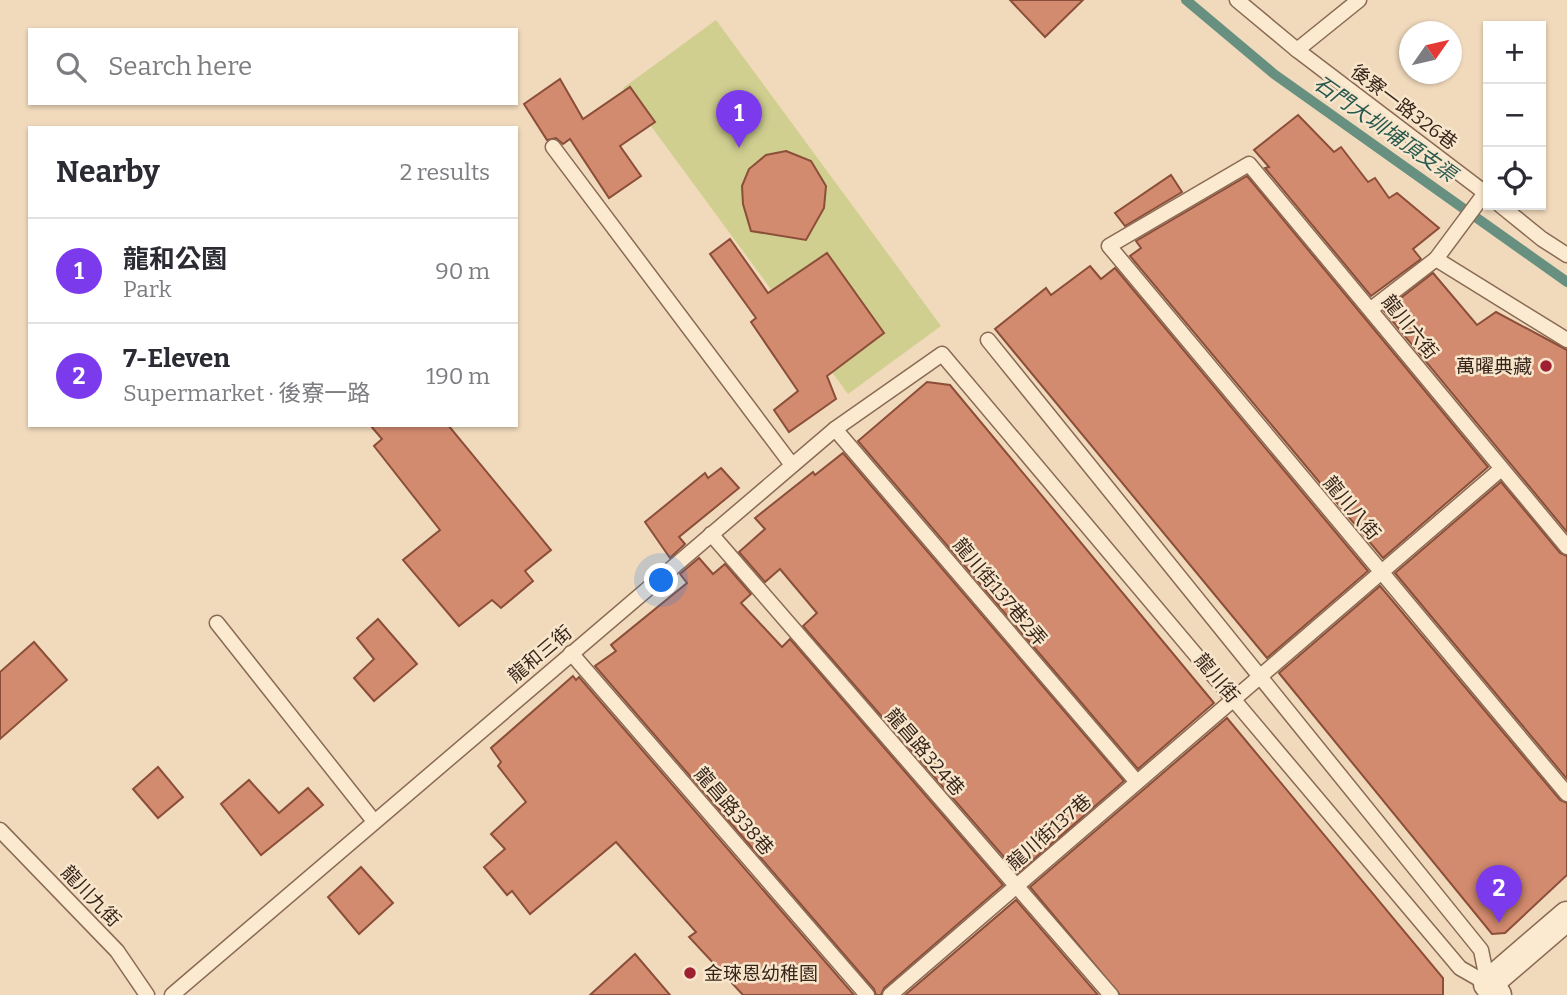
<!DOCTYPE html>
<html lang="en">
<head>
<meta charset="utf-8">
<style>
	:root { --surface:#fff; --page:#f7f7f7; --text:#2b2b33; --muted:#7c7c81; --line:#e1e1e2; --accent:#7c3aed }
	body { margin:0; font-family:Bitter,"Noto Sans TC",serif; background:var(--page); color:var(--text) }
	.controls { position:absolute; right:21px; top:21px; display:grid; overflow:hidden; border-radius:0px; box-shadow:0 2px 5px #0004 }
	.controls button { width:63px; height:63px; display:grid; place-items:center; padding:0; border:0; border-bottom:2px solid var(--line); background:var(--surface); color:var(--text); font:35px sans-serif }
	.compass { position:absolute; left:1399px; top:21px; width:63px; height:63px; border-radius:50%; background:var(--surface); box-shadow:0 2px 5px #0004; rotate:56deg }
	.you { position:absolute; left:662px; top:581px; width:24px; height:24px; margin:-18px; border:5px solid #fff; border-radius:50%; background:#1a73e8; box-shadow:0 0 0 10px #1a73e833 }
	.badge { display:grid; place-items:center; width:46px; height:46px; border-radius:50%; background:var(--accent); color:#fff; font-size:23px; font-weight:700 }
	.pin { position:absolute; translate:-50% -58px; filter:drop-shadow(0 2px 4px #0008) }
	.pin::after { content:''; position:absolute; top:37px; width:24px; height:21px; background:inherit; clip-path:polygon(0 0,100% 0,50% 100%) }
	.list { margin:0; padding:0; list-style:none }
	h2 { display:flex; justify-content:space-between; align-items:center; height:91px; margin:0; padding:0 28px; font-size:30px }
	h2 small { font-size:23px; font-weight:400; color:var(--muted) }
	.list li { display:grid; grid-template-columns:46px 1fr auto; gap:21px; align-items:center; box-sizing:border-box; height:105px; padding:0 28px; border-top:2px solid var(--line) }
	.list b { display:block; font-size:26px; white-space:nowrap }
	.list p { margin:0; font-size:23px; white-space:nowrap; color:var(--muted) }
	.list em { font-size:23px; font-style:normal; color:var(--muted) }
	.icon { flex:none; width:38px; height:38px; fill:none; stroke:currentColor; stroke-width:2; stroke-linecap:round; stroke-linejoin:round }
	.map { position:relative; flex:none; width:1567px; height:995px; overflow:hidden }
	.search { position:absolute; background:var(--surface); box-shadow:0 2px 5px #0004; left:28px; top:28px; width:490px; height:77px; display:flex; align-items:center; gap:18px; box-sizing:border-box; padding:0 24px; border-radius:0px; color:var(--muted); font-size:26px }
	.panel { position:absolute; background:var(--surface); box-shadow:0 2px 5px #0004; left:28px; top:126px; width:490px; height:301px; border-radius:0px }
	.map>svg:first-child { display:block }
	.green { fill:#d0cf90 }
	.lines { fill:none; stroke-linecap:round; stroke-linejoin:round }
	.stream { stroke:#679080; stroke-width:10 }
	.building { fill:#d38b6f; stroke:#8b4e38; stroke-width:2 }
	.service-casing { stroke:#8a6a54; stroke-width:17 }
	.minor-casing { stroke:#8a6a54; stroke-width:31 }
	.service { stroke:#fbe9d0; stroke-width:14 }
	.minor { stroke:#fbe9d0; stroke-width:28 }
	.poi-dot { fill:#9e2031; stroke:#f8e6cc; stroke-width:2.5 }
	.labels { text-anchor:middle; dominant-baseline:central; stroke-width:5; stroke-linejoin:round; paint-order:stroke }
	.street-label { font-size:19px; fill:#38251a; stroke:#f8e6cc }
	.poi-label { font-size:19px; fill:#38251a; stroke:#f8e6cc; text-anchor:end }
	.water-label { font-size:21px; font-style:italic; fill:#28594f; stroke:#f8e6cc }
</style>
</head>
<body>
<div class="map">
<svg width="1567" height="995" viewBox="0 0 1567 995">
	<rect width="100%" height="100%" fill="#f1dabc"/>
	<path class="green" d="M716,20L941,326L848,394L623,88Z"/>
	<g class="lines">
		<path class="stream" d="M1186,0L1274,74L1567,282"/>
	</g>
	<g class="building">
		<path d="M1010,0H1083L1045,37Z"/>
		<path d="M560,79L583,119L630,87L655,122L620,146L641,176L609,198L570,139L563,144L556,138L547,140L524,104Z"/>
		<path d="M1298,115L1334,152L1341,147L1368,182L1375,178L1389,198L1397,193L1439,228L1413,249L1421,259L1371,296L1265,168L1269,167L1254,150Z"/>
		<path d="M786,151L811,161L826,186L824,208L806,240L751,231L743,204L742,186L749,169L766,155Z"/>
		<path d="M1171,175L1182,192L1125,226L1115,213Z"/>
		<path d="M1247,176L1488,467L1383,558L1130,256L1141,248L1136,241Z"/>
		<path d="M730,239L768,293L827,253L884,333L827,376L836,399L789,432L774,410L798,391L751,322L756,318L710,254Z"/>
		<path d="M1090,266L1101,279L1115,268L1368,571L1267,658L995,329L1046,288L1051,295Z"/>
		<path d="M1433,273L1477,325L1496,312L1567,350V532L1384,311Z"/>
		<path d="M927,382L950,385L1214,703L1138,769L858,441Z"/>
		<path d="M370,425H448L551,550L525,571L533,581L501,608L492,600L459,626L403,560L440,530L374,446L382,439Z"/>
		<path d="M843,453L1124,781L1018,873L803,626L817,613L780,569L765,582L739,552L765,529L755,518L813,472L815,475Z"/>
		<path d="M721,468L739,488L679,537L685,544L670,558L645,522L705,473L708,478Z"/>
		<path d="M1501,482L1560,553L1567,556V779L1395,573Z"/>
		<path d="M699,558L713,574L725,564L751,594L741,603L782,647L790,639L1003,885L884,988L881,995H876L874,989L595,666L616,651L611,645L687,583L680,574Z"/>
		<path d="M1380,586L1560,800L1567,803V875L1505,933L1492,934L1279,673Z"/>
		<path d="M378,619L417,664L374,701L354,678L374,659L357,638Z"/>
		<path d="M34,642L67,680L0,739V672Z"/>
		<path d="M573,676L576,680L579,677L854,995H743L689,937L696,932L616,842L530,914L512,891L507,895L484,867L505,849L491,834L526,802L498,766L501,762L491,748Z"/>
		<path d="M1227,718L1443,978V995H1120L1030,887Z"/>
		<path d="M158,767L183,797L158,818L133,789Z"/>
		<path d="M249,780L279,813L308,788L323,805L261,855L221,804Z"/>
		<path d="M361,867L393,903L359,934L328,897Z"/>
		<path d="M1016,900L1098,995H905Z"/>
		<path d="M635,954L670,995H590Z"/>
	</g>
	<g class="lines">
		<g class="service-casing">
			<g id="service">
				<path d="M1237,0L1297,50L1488,195"/>
				<path d="M1297,50L1359,0"/>
				<path d="M553,147L792,465"/>
				<path d="M1500,205L1542,239L1567,255"/>
				<path d="M1436,259L1485,193"/>
				<path d="M1371,309L1436,259L1567,340"/>
				<path d="M988,340L1481,950L1488,984"/>
				<path d="M835,429L1136,781"/>
				<path d="M711,534L1111,995"/>
				<path d="M1567,547L1249,164L1109,246L1567,794"/>
				<path d="M217,623L373,820"/>
				<path d="M571,653L867,995"/>
				<path d="M0,830L117,951L147,995"/>
				<path d="M172,995L835,429L942,354L1460,968L1488,984"/>
				<path d="M890,995L1500,470"/>
			</g>
		</g>
		<g class="minor-casing">
			<path id="minor" d="M1497,995L1488,984L1567,916"/>
		</g>
		<use href="#service" class="service"/>
		<use href="#minor" class="minor"/>
	</g>
	<g class="poi-dot">
		<circle cx="1546" cy="366" r="7"/>
		<circle cx="690" cy="973" r="7"/>
	</g>
	<g class="labels">
		<g class="street-label">
			<text transform="translate(1404 107) rotate(37)">後寮一路326巷</text>
			<text transform="translate(1410 327) rotate(51)">龍川六街</text>
			<text transform="translate(1352 508) rotate(50)">龍川八街</text>
			<text transform="translate(1000 592) rotate(50)">龍川街137巷2弄</text>
			<text transform="translate(540 654) rotate(-40)">龍和三街</text>
			<text transform="translate(1217 678) rotate(50)">龍川街</text>
			<text transform="translate(925 752) rotate(49)">龍昌路324巷</text>
			<text transform="translate(734 811) rotate(49)">龍昌路338巷</text>
			<text transform="translate(1049 832) rotate(-41)">龍川街137巷</text>
			<text transform="translate(91 896) rotate(46)">龍川九街</text>
		</g>
		<g class="poi-label">
			<text x="1532" y="366">萬曜典藏</text>
			<text x="704" y="973" text-anchor="start">金琜恩幼稚園</text>
		</g>
		<g class="water-label">
			<text transform="translate(1385 129) rotate(35)">石門大圳埔頂支渠</text>
		</g>
	</g>
</svg>
<div class="controls">
<button>+</button>
<button>−</button>
<button><svg class="icon" aria-label="locate" viewBox="0 0 24 24"><circle cx="12" cy="12" r="6"/><path d="M12 2v4M12 18v4M2 12h4M18 12h4"/></svg></button>
</div>
<svg class="compass" viewBox="-18 -18 36 36"><path d="M0-13l5 13h-10z" fill="#e53935"/><path d="M0 13l5-13h-10z" fill="#7c7c81"/></svg>
<div class="you"></div>
<div class="pin badge" style="left:739px;top:148px">1</div>
<div class="pin badge" style="left:1499px;top:923px">2</div>
<div class="search"><svg class="icon" aria-label="search" viewBox="0 0 24 24"><circle cx="10" cy="10" r="6"/><path d="M15 15l6 6"/></svg>Search here</div>
<section class="panel">
<h2>Nearby<small>2 results</small></h2>
<ul class="list">
<li><span class="badge">1</span><div><b>龍和公園</b><p>Park</p></div><em>90 m</em></li>
<li><span class="badge">2</span><div><b>7-Eleven</b><p>Supermarket · 後寮一路</p></div><em>190 m</em></li>
</ul>
</section>
</div>
</body>
</html>
